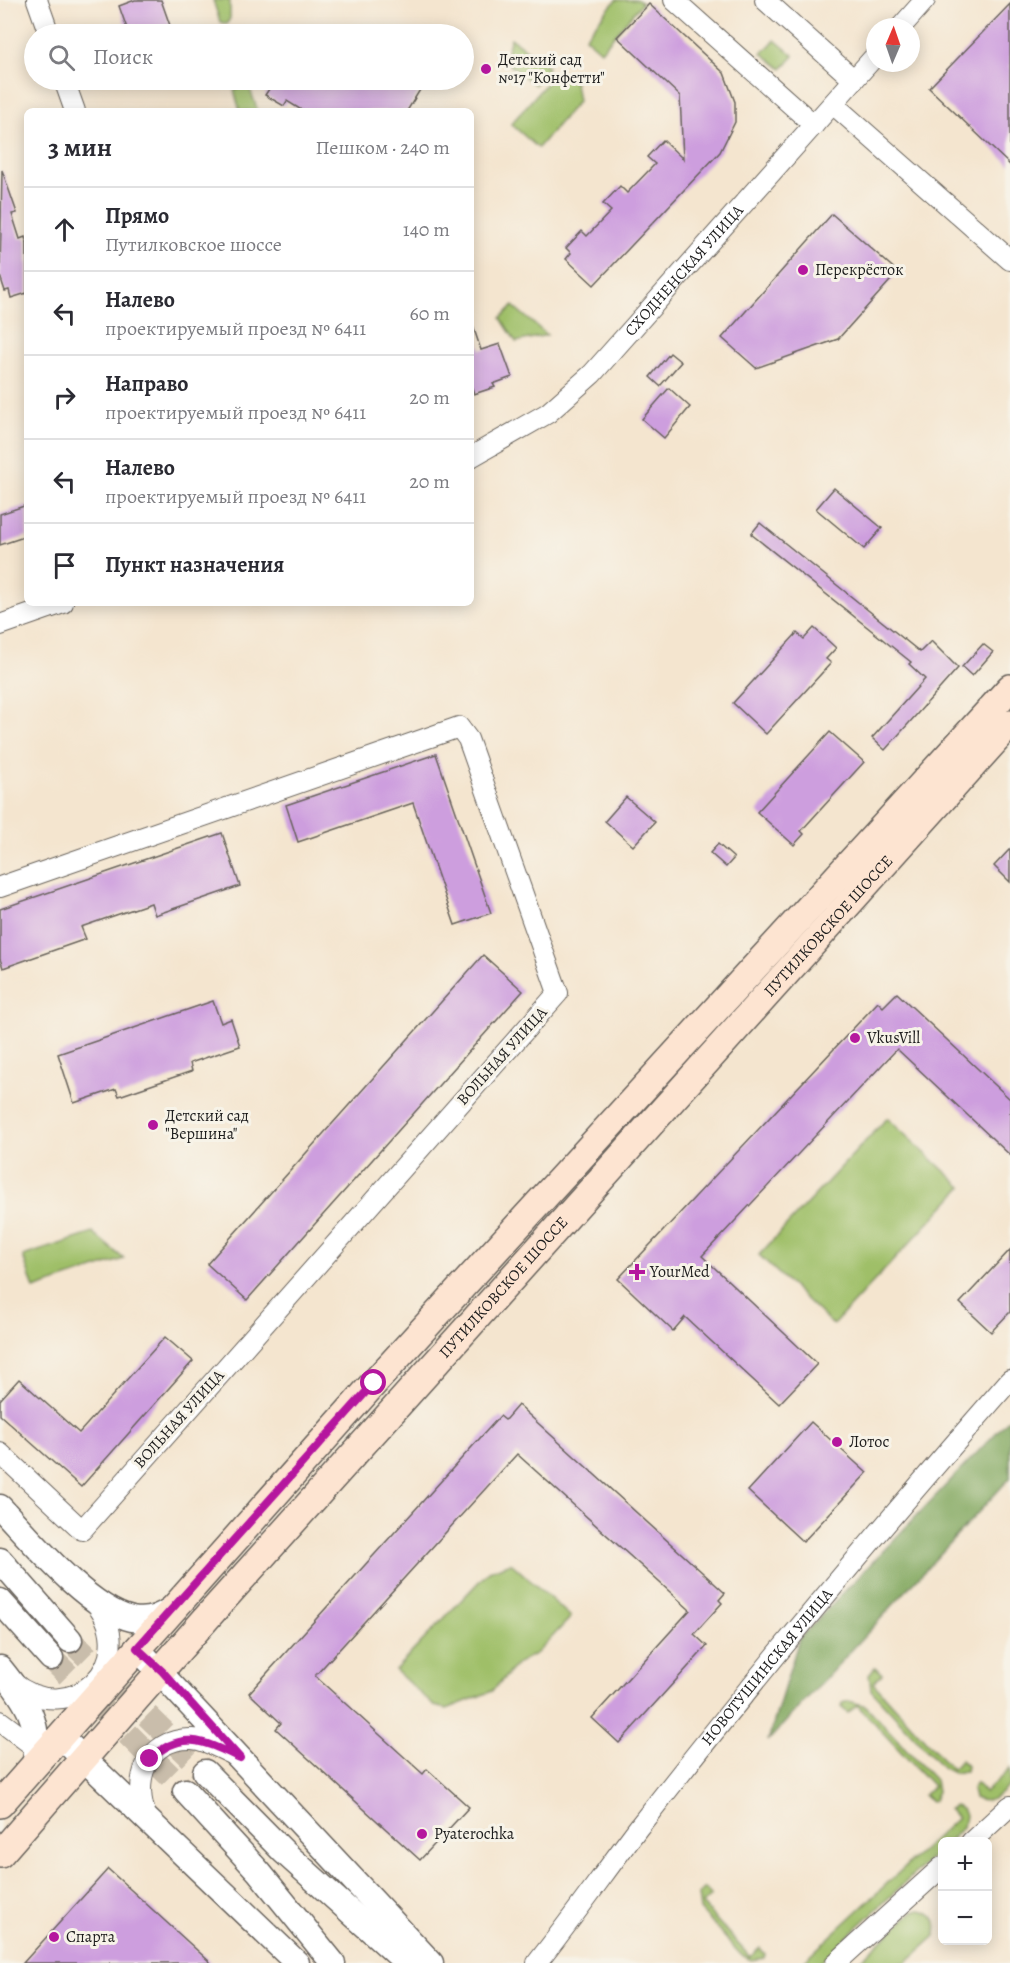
<!DOCTYPE html>
<html lang="ru">
<head>
<meta charset="utf-8">
<style>
	:root { --surface:#fff; --page:#f2f2f3; --text:#2b2b33; --muted:#7c7c81; --line:#e1e1e2 }
	body { margin:0; font-family:Alegreya,serif; background:var(--page); color:var(--text) }
	.controls { position:absolute; right:18px; bottom:18px; display:grid; overflow:hidden; border-radius:9px; box-shadow:0 3px 15px #0003 }
	.controls button { width:54px; height:54px; display:grid; place-items:center; padding:0; border:0; border-bottom:2px solid var(--line); background:var(--surface); color:var(--text); font:30px sans-serif }
	.compass { position:absolute; left:866px; top:18px; width:54px; height:54px; border-radius:50%; background:var(--surface); box-shadow:0 3px 15px #0003; rotate:2deg }
	.stop { position:absolute; width:18px; height:18px; margin:-14px; border:4px solid #b5179e; border-radius:50%; background:#fff }
	.stop.end { background:#b5179e; border-color:#fff; box-shadow:0 2px 6px #0008 }
	.list { margin:0; padding:0; list-style:none }
	h2 { display:flex; justify-content:space-between; align-items:center; height:78px; margin:0; padding:0 24px; font-size:26px }
	h2 small { font-size:20px; font-weight:400; color:var(--muted) }
	.list li { display:grid; grid-template-columns:39px 1fr auto; gap:18px; align-items:center; box-sizing:border-box; height:84px; padding:0 24px; border-top:2px solid var(--line) }
	.list b { display:block; font-size:22px; white-space:nowrap }
	.list p { margin:0; font-size:20px; white-space:nowrap; color:var(--muted) }
	.list em { font-size:20px; font-style:normal; color:var(--muted) }
	.icon { flex:none; width:33px; height:33px; fill:none; stroke:currentColor; stroke-width:2; stroke-linecap:round; stroke-linejoin:round }
	.map { position:relative; flex:none; width:1010px; height:1963px; overflow:hidden }
	.search { position:absolute; background:var(--surface); box-shadow:0 3px 15px #0003; left:24px; top:24px; width:450px; height:66px; display:flex; align-items:center; gap:15px; box-sizing:border-box; padding:0 21px; border-radius:33px; color:var(--muted); font-size:22px }
	.panel { position:absolute; background:var(--surface); box-shadow:0 3px 15px #0003; left:24px; top:108px; width:450px; height:498px; border-radius:9px }
	.map>svg:first-child { display:block }
	.green { fill:#9fbf67; stroke:#5e6e42; stroke-width:1.5 }
	.forest { fill:#7fa65c; stroke:#4e613c; stroke-width:1.5 }
	.building { fill:#cd9ede }
	.lines { fill:none; stroke-linecap:round; stroke-linejoin:round }
	.tertiary-tunnel { stroke:#c9bdab; stroke-width:24; stroke-dasharray:24 12; stroke-linecap:butt }
	.minor-casing { stroke:#68625b; stroke-width:22 }
	.tertiary-casing { stroke:#68625b; stroke-width:27 }
	.secondary-casing { stroke:#68625b; stroke-width:30 }
	.minor { stroke:#fff; stroke-width:20 }
	.tertiary { stroke:#fff; stroke-width:24 }
	.secondary { stroke:#fde4d1; stroke-width:27 }
	.route { stroke:#b5179e; stroke-width:8 }
	.poi-dot { fill:#b5179e; stroke:#f7f3e8; stroke-width:2 }
	.labels { text-anchor:middle; dominant-baseline:central; stroke-width:6; stroke-linejoin:round; paint-order:stroke }
	.poi-label { font-size:16px; fill:#1c1c1c; stroke:#f7f3e8; text-anchor:start }
	.street-label { font-size:16px; fill:#1c1c1c; stroke:#f7f3e8 }
</style>
</head>
<body>
<div class="map">
<svg width="1010" height="1963" viewBox="0 0 1010 1963">
	<rect width="100%" height="100%" fill="#f7f3e8"/>
	<filter id="ink" filterUnits="userSpaceOnUse"><feTurbulence type="fractalNoise" baseFrequency=".0167" numOctaves="2"/><feDisplacementMap in="SourceGraphic" scale="12" xChannelSelector="R" yChannelSelector="G"/><feConvolveMatrix kernelMatrix="1 2 1 2 8 2 1 2 1" color-interpolation-filters="sRGB"/></filter>
	<filter id="wash" filterUnits="userSpaceOnUse"><feTurbulence type="fractalNoise" baseFrequency=".008" numOctaves="4" result="noise"/><feDisplacementMap in="SourceGraphic" scale="24" xChannelSelector="R" yChannelSelector="G"/><feGaussianBlur stdDeviation="1.35" result="paint"/><feColorMatrix in="noise" values="0 0 0 0 0 0 0 0 0 0 0 0 0 0 0 0 0 1.4 0 .05"/><feComposite in="paint" operator="in"/></filter>
	<g filter="url(#wash)">
		<rect width="100%" height="100%" fill="#f4e5cf"/>
		<g class="green">
			<path d="M213,0H230V18L227,24L220,22Z"/>
			<path d="M616,0H638L642,3L601,51L585,37Z"/>
			<path d="M511,38L548,67L535,85L504,60Z"/>
			<path d="M775,40L794,56L782,69L762,53Z"/>
			<path d="M561,71L575,83L578,101L538,148L511,124L556,72Z"/>
			<path d="M248,84L258,111H240L234,90Z"/>
			<path d="M513,306L547,335L516,342L501,318Z"/>
			<path d="M887,1118L962,1187L833,1325L759,1255Z"/>
			<path d="M93,1233L124,1259L34,1289L23,1256Z"/>
			<path d="M511,1563L571,1617L537,1653L518,1663L492,1691L447,1709L434,1706L395,1670L489,1571Z"/>
			<path d="M875,1667L882,1674L873,1683L952,1769L961,1760L967,1766L966,1771L953,1773L943,1768L871,1690L869,1674Z"/>
			<path d="M849,1701L866,1706L935,1780L937,1791L934,1801L931,1802L924,1795L933,1786L857,1705L848,1713L842,1708L843,1703Z"/>
			<path d="M1010,1769V1785C999,1795 990,1806 974,1798L972,1790L976,1783L985,1792Z"/>
			<path d="M955,1806L962,1809L965,1815L963,1827L949,1841L942,1842V1848L819,1963H802L957,1818L948,1809Z"/>
			<path d="M704,1888L711,1895L702,1904L750,1957L760,1948L765,1954L764,1958L752,1960L741,1955L700,1910L698,1894Z"/>
			<path d="M919,1910C933,1911 940,1923 935,1936L905,1963H857L913,1912Z"/>
		</g>
		<path class="forest" d="M1010,1418V1478L768,1741L799,1639Z"/>
		<g id="blocks">
			<g class="building">
				<path d="M135,0H161L173,34H129L119,6Z"/>
				<path d="M649,4L724,73L735,102V122L720,152L594,285L566,259L571,253L566,248L582,231L587,236L611,211L603,204L620,186L627,193L655,164L647,157L663,140L683,159L680,96L617,37Z"/>
				<path d="M1010,4V165L929,88Z"/>
				<path d="M275,80H426L407,111H303L287,101L284,106L265,95Z"/>
				<path d="M2,170L17,213L12,214L20,239L25,237L27,244V293L11,298L9,290L5,291L0,276Z"/>
				<path d="M832,214L898,272L838,339L756,368L722,338Z"/>
				<path d="M473,326L481,350L500,344L512,377L493,384L495,387L474,394L471,385V327Z"/>
				<path d="M670,353L681,362L660,386L650,377Z"/>
				<path d="M669,388L690,407L664,438L642,419Z"/>
				<path d="M834,488L882,528L864,549L816,509Z"/>
				<path d="M27,505V536L0,545V514Z"/>
				<path d="M760,523L920,652L931,641L958,668L885,750L872,738L925,679L909,664L911,662L751,534Z"/>
				<path d="M814,628L836,648L826,659L831,663L766,734L733,703L797,633L804,639Z"/>
				<path d="M983,644L993,652L972,676L962,667Z"/>
				<path d="M830,732L864,762L801,831L804,834L794,845L757,812Z"/>
				<path d="M436,754L491,913L455,925L413,803L298,842L286,805Z"/>
				<path d="M626,797L655,822L633,846L605,821Z"/>
				<path d="M222,833L240,886L155,915L151,903L81,927L86,939L3,968L0,959V909Z"/>
				<path d="M718,844L734,858L726,867L710,853Z"/>
				<path d="M1010,849V882L994,866Z"/>
				<path d="M483,955L523,991L247,1300L207,1264Z"/>
				<path d="M897,993L1010,1099V1155L897,1049L702,1256L817,1364L779,1404L685,1317L673,1331L618,1279L878,1002L883,1007Z"/>
				<path d="M213,1001L221,1023L231,1019L240,1046L190,1063L192,1071L119,1096L116,1089L74,1103L58,1054Z"/>
				<path d="M1010,1250V1312L991,1332L960,1303Z"/>
				<path d="M165,1337L193,1361L81,1487L0,1415V1400L19,1379L79,1433Z"/>
				<path d="M518,1405L725,1593L719,1600L722,1603L694,1634L707,1646L619,1743L592,1718L690,1610L517,1454L315,1676L423,1774L427,1769L469,1807L420,1860L276,1729L281,1723L249,1693L500,1416L505,1420Z"/>
				<path d="M811,1422L867,1473L803,1542L748,1491Z"/>
				<path d="M108,1869L211,1963H23Z"/>
			</g>
		</g>
	</g>
	<g filter="url(#ink)">
		<use href="#blocks" fill-opacity="0" stroke="#68625b" stroke-width="1.5"/>
		<g class="lines">
			<g class="tertiary-tunnel">
				<path d="M70,1640L205,1772"/>
				<path d="M51,1658L185,1791"/>
			</g>
			<g class="minor-casing">
				<g id="minor">
					<path d="M37,0L49,34"/>
					<path d="M674,0L814,125"/>
					<path d="M765,0L854,80"/>
					<path d="M901,27L925,0"/>
					<path d="M64,80L75,111"/>
					<path d="M833,104L1010,260"/>
					<path id="s1" d="M471,457L548,413L592,374L875,56"/>
					<path d="M0,625L63,603"/>
					<path d="M0,887L459,727L468,739L558,993L82,1530L0,1453"/>
					<path d="M12,1682C71,1731 143,1661 95,1602"/>
					<path d="M0,1721L44,1754"/>
					<path d="M148,1820C131,1783 145,1738 192,1739C206,1740 219,1748 232,1754"/>
					<path d="M971,1842L1010,1806"/>
					<path id="s2" d="M537,1963C572,1919 604,1873 638,1828C757,1675 882,1526 1010,1380"/>
					<path d="M836,1963L942,1867"/>
				</g>
			</g>
			<g class="tertiary-casing">
				<g id="tertiary">
					<path d="M0,1507C31,1540 88,1609 132,1619C147,1622 160,1617 171,1609"/>
					<path d="M0,1560L70,1640"/>
					<path d="M0,1601L51,1658"/>
					<path d="M137,1648L431,1963"/>
					<path d="M0,1668C26,1700 43,1724 34,1766"/>
					<path d="M60,1736L297,1963"/>
					<path d="M205,1772L284,1852L407,1963"/>
					<path d="M185,1791L259,1872L333,1963"/>
				</g>
			</g>
			<g class="secondary-casing">
				<g id="secondary">
					<path d="M0,1804L374,1383L1010,688"/>
					<path id="s3" d="M0,1854L211,1613L1010,724"/>
				</g>
			</g>
			<use href="#minor" class="minor"/>
			<use href="#tertiary" class="tertiary"/>
			<use href="#secondary" class="secondary"/>
		</g>
	</g>
	<g class="lines" filter="url(#ink)">
		<path class="route" d="M150,1759C182,1729 204,1741 240,1758L162,1671L137,1648L374,1383"/>
	</g>
	<g class="poi-dot">
		<circle cx="486" cy="69" r="6"/>
		<circle cx="803" cy="270" r="6"/>
		<circle cx="855" cy="1038" r="6"/>
		<circle cx="153" cy="1125" r="6"/>
		<path d="M634 1263h6v6h6v6h-6v6h-6v-6h-6v-6h6z"/>
		<circle cx="837" cy="1442" r="6"/>
		<circle cx="422" cy="1834" r="6"/>
		<circle cx="54" cy="1937" r="6"/>
	</g>
	<g class="labels">
		<g class="poi-label">
			<text x="498" y="60">Детский сад<tspan x="498" dy="18">№17 "Конфетти"</tspan></text>
			<text x="815" y="270">Перекрёсток</text>
			<text x="867" y="1038">VkusVill</text>
			<text x="165" y="1116">Детский сад<tspan x="165" dy="18">"Вершина"</tspan></text>
			<text x="650" y="1272">YourMed</text>
			<text x="849" y="1442">Лотос</text>
			<text x="434" y="1834">Pyaterochka</text>
			<text x="66" y="1937">Спарта</text>
		</g>
		<g class="street-label">
			<text stroke="none"><textPath href="#s1" startOffset="286">СХОДНЕНСКАЯ УЛИЦА</textPath></text>
			<text stroke="none"><textPath href="#s3" startOffset="1244">ПУТИЛКОВСКОЕ ШОССЕ</textPath></text>
			<text transform="translate(502 1056) rotate(-48)">ВОЛЬНАЯ УЛИЦА</text>
			<text stroke="none"><textPath href="#s3" startOffset="758">ПУТИЛКОВСКОЕ ШОССЕ</textPath></text>
			<text transform="translate(179 1419) rotate(-48)">ВОЛЬНАЯ УЛИЦА</text>
			<text stroke="none"><textPath href="#s2" startOffset="375">НОВОТУШИНСКАЯ УЛИЦА</textPath></text>
		</g>
	</g>
</svg>
<div class="controls">
<button>+</button>
<button>−</button>
</div>
<svg class="compass" viewBox="-18 -18 36 36"><path d="M0-13l5 13h-10z" fill="#e53935"/><path d="M0 13l5-13h-10z" fill="#7c7c81"/></svg>
<div class="stop" style="left:374px;top:1383px"></div>
<div class="stop end" style="left:150px;top:1759px"></div>
<div class="search"><svg class="icon" aria-label="search" viewBox="0 0 24 24"><circle cx="10" cy="10" r="6"/><path d="M15 15l6 6"/></svg>Поиск</div>
<section class="panel">
<h2>3 мин<small>Пешком · 240 m</small></h2>
<ul class="list">
<li><svg class="icon" aria-label="ahead" viewBox="0 0 24 24"><path d="M12 20V5M6 11l6-6 6 6"/></svg><div><b>Прямо</b><p>Путилковское шоссе</p></div><em>140 m</em></li>
<li><svg class="icon" aria-label="left" viewBox="0 0 24 24"><path d="M17 20v-9H6M10 6l-5 5 5 5"/></svg><div><b>Налево</b><p>проектируемый проезд № 6411</p></div><em>60 m</em></li>
<li><svg class="icon" aria-label="right" viewBox="0 0 24 24"><path d="M7 20v-9h11M14 6l5 5-5 5"/></svg><div><b>Направо</b><p>проектируемый проезд № 6411</p></div><em>20 m</em></li>
<li><svg class="icon" aria-label="left" viewBox="0 0 24 24"><path d="M17 20v-9H6M10 6l-5 5 5 5"/></svg><div><b>Налево</b><p>проектируемый проезд № 6411</p></div><em>20 m</em></li>
<li><svg class="icon" aria-label="arrive" viewBox="0 0 24 24"><path d="M6 21V4h12l-3 4 3 4H6"/></svg><div><b>Пункт назначения</b></div></li>
</ul>
</section>
</div>
</body>
</html>
